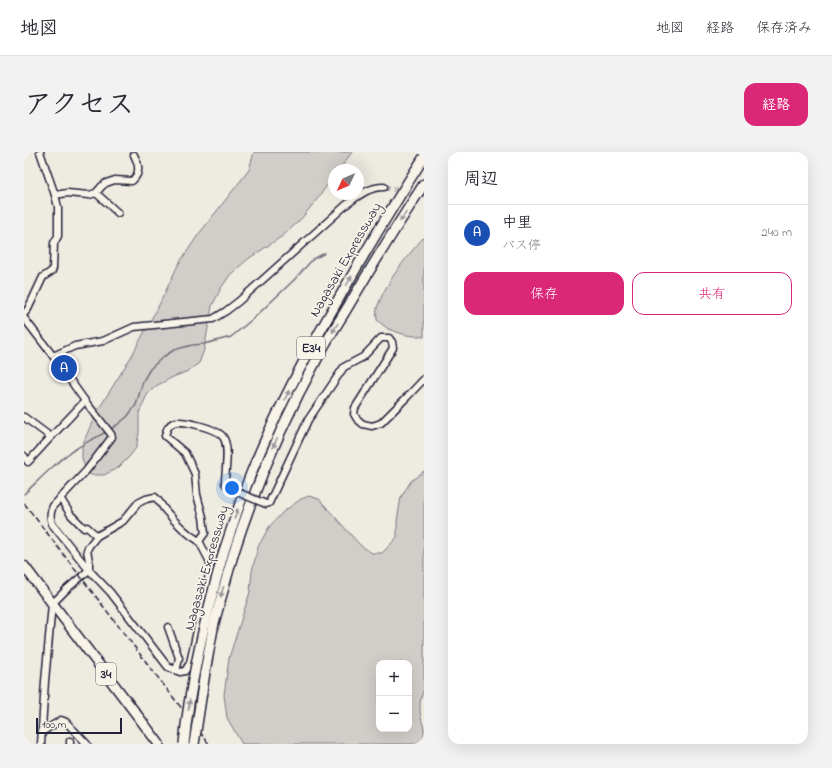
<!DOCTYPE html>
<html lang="ja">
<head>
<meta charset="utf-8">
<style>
	:root { --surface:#fff; --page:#f2f2f3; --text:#2b2b33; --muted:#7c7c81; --line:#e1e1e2; --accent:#db2777 }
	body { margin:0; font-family:"Indie Flower","Klee One",sans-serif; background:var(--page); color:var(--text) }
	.controls { position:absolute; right:12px; bottom:12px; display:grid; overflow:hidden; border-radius:8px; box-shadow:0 4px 16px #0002 }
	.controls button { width:36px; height:36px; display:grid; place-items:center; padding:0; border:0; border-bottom:1px solid var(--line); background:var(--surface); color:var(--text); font:20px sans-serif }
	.compass { position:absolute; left:304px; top:12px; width:36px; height:36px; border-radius:50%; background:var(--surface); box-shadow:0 4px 16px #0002; rotate:226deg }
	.scale { position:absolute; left:12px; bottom:10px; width:86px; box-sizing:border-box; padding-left:4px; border:2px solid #22223b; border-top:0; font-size:11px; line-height:14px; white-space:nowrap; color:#22223b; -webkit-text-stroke:3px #f7f3e8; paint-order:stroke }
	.you { position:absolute; left:208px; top:336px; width:14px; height:14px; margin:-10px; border:3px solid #fff; border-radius:50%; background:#1a73e8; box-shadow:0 0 0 6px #1a73e833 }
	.badge { display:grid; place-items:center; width:26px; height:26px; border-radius:50%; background:var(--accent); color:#fff; font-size:13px; font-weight:700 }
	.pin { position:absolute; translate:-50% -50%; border:2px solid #fff; box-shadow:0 1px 4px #0006 }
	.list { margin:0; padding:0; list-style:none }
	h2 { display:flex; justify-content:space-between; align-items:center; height:52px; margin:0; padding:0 16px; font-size:17px }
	h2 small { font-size:13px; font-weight:400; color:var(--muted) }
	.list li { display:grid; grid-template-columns:26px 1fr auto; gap:12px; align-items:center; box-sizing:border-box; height:56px; padding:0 16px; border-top:1px solid var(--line) }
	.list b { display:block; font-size:15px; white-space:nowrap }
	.list p { margin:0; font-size:13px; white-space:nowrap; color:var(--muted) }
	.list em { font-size:13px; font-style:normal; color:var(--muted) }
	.actions { display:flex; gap:8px; padding:12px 16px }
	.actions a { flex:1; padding:9px 0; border:1px solid var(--accent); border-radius:12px; text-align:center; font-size:14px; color:var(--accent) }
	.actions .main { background:var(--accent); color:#fff }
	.map { position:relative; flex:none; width:400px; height:592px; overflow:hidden; border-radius:12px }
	header { display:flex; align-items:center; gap:24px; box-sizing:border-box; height:56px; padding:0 20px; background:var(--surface); border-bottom:1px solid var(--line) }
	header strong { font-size:19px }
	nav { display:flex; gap:22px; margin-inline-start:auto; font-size:14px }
	.intro { display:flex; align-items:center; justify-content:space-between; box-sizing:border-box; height:96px; padding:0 24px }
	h1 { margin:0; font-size:28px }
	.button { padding:10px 18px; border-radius:12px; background:var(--accent); color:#fff; font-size:14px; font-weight:700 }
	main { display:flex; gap:24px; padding:0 24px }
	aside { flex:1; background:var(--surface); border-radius:12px; box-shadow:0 4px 16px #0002 }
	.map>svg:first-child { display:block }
	.green { fill:#d1cdc9; stroke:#7a7882; fill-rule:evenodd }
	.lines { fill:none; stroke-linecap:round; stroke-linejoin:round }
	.stream { stroke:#716f7b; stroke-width:1.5 }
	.minor-tunnel { stroke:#c5c3c0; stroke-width:6; stroke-dasharray:6 3; stroke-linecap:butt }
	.minor-casing { stroke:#22223b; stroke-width:9 }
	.highway-casing { stroke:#22223b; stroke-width:12 }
	.minor { stroke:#f7f3e8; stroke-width:6 }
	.highway { stroke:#f7f3e8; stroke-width:9 }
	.rail { stroke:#22223b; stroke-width:1.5; stroke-dasharray:6 3; stroke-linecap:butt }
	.minor-bridge-casing { stroke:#22223b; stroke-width:9; stroke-linecap:butt }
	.highway-bridge-casing { stroke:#22223b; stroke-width:12; stroke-linecap:butt }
	.minor-bridge { stroke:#f7f3e8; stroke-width:6 }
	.highway-bridge { stroke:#f7f3e8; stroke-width:9 }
	.oneway { fill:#97959a }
	.labels { text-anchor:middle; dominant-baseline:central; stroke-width:3.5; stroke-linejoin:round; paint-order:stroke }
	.shield { fill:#f7f3e8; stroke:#62616f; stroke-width:1 }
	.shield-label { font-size:13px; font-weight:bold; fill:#22223b }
	.street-label { font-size:14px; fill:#22223b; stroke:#f7f3e8 }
</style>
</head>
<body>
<header>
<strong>地図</strong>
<nav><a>地図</a><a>経路</a><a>保存済み</a></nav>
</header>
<div class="intro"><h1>アクセス</h1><a class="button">経路</a></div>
<main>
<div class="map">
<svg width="400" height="592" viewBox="0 0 400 592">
	<rect width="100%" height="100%" fill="#eeebe1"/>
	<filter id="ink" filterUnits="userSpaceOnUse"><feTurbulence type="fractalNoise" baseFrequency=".025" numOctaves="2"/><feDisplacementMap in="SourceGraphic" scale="8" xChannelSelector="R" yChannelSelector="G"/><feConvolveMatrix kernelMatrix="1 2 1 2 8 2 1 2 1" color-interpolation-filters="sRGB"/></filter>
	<g filter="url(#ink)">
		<g class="green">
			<path d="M230,0H328L315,18H310V24L294,46L277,67L260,83L224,107L206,123L197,136L188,154L180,198L175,211L164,219L147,226L132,234L123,243L115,261V281L112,296L105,305L94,316L80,323H67L62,319L58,306V294L71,263L107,205L136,151L154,113L174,83L225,18Z"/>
			<path d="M400,85V185L382,183L364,177L353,168C353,164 352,159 353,156C361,131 383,104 400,85Z"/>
			<path d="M400,319V537C394,551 395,562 400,576C400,581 400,587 400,592H218L203,566L200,543L205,506L226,440L228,419L234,395L245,375L259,360L277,347L285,344L295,347L336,393L348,401H358L365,394L373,385V369L377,345L387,329ZM355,511H385V577H355Z"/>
		</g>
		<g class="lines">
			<g class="stream">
				<path d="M85,278L93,273L103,265L112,253L119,229L126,217L139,205L150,198L168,193L180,192L207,185L231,165L270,128L289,107L301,101"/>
				<path d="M0,342C14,329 28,314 44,302C56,293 69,287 82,280"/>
			</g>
			<path class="minor-tunnel" d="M360,35L400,43"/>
			<g class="minor-casing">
				<g id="minor">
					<path d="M72,41L94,61"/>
					<path d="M31,43L43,41L65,43L72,41L78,34L82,31L91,28L108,29C117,21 115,13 110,3"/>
					<path d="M0,162L4,157L19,125L28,119L29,116L30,91L34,84V55L31,43L16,0"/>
					<path d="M0,166L29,204L61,249L87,282L88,285L62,319L29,354C26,361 26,365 28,372L65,418L86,440L117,480L144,515L151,518L153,515L155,506L144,475"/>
					<path d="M29,204L51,194L79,189L110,175L189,167L202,159L215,149L322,53C334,44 344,35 360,35"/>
					<path d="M0,265L27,285"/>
					<path d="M0,304L4,310L27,285L61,249"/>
					<path d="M36,346L47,363L60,376L63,375L73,384"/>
					<path d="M242,352L245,351L284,268L320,215L339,205L357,186H365L368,190L369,196L331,256L330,262L333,267L339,272L348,274L357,271L383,245L400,227"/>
					<path d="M151,518L156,520L161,519L166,511L186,418V410L175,389"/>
					<path d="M18,580L37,568L42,570L63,592"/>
					<path d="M46,589V592"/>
					<path d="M17,592L21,529L28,452L43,437L65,418V409L63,398L65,394L73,384L99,369L114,351L122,347L131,345C136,349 137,353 141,358C151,370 161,381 175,389L181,381L179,365L173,343L171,322L161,301L141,284C142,279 144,273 149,271C157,267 194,277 199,285C206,294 201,319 201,331L206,337"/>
				</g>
			</g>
			<g class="highway-casing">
				<g id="highway">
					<path d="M200,399C209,373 217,346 228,319C252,260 282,203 314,148C341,100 370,52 400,5"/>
					<path d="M209,403C231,333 260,267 295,203C304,186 315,170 325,153C349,112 374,72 400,32"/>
					<path d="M0,414L135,592"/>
				</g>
			</g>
			<use href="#minor" class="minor"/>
			<use href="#highway" class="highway"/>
			<path class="rail" d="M0,351L185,592"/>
			<g class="minor-bridge-casing">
				<path id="minor-bridge" d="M206,337L242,352"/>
			</g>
			<g class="highway-bridge-casing">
				<g id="highway-bridge">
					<path d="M160,592C166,527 182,462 200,399"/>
					<path d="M170,592L181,520L190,471L209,403"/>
				</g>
			</g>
			<use href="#minor-bridge" class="minor-bridge"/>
			<use href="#highway-bridge" class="highway-bridge"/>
		</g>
		<defs><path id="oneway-solid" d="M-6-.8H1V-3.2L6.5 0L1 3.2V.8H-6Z"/></defs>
		<g class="oneway">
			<use href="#oneway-solid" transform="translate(379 65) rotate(123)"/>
			<use href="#oneway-solid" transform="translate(325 129) rotate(-60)"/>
			<use href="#oneway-solid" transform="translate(311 176) rotate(121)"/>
			<use href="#oneway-solid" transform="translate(263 243) rotate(-64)"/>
			<use href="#oneway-solid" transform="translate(251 291) rotate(114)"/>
			<use href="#oneway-solid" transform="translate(212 362) rotate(-71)"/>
			<use href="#oneway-solid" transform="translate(198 440) rotate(105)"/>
			<use href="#oneway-solid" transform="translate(165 553) rotate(-82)"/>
		</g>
	</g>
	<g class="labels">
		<g class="shield">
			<rect x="273" y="185" width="28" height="22" rx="3"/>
			<rect x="72" y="511" width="20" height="22" rx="3"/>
		</g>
		<g class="shield-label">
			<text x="287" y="196">E34</text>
			<text x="82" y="522">34</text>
		</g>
		<g class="street-label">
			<text transform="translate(322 108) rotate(-60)">Nagasaki Expressway</text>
			<text transform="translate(183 416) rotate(-74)">Nagasaki Expressway</text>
		</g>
	</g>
</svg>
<div class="controls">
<button>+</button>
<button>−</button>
</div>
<svg class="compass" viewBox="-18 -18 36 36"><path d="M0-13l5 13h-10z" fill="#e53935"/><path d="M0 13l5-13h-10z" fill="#7c7c81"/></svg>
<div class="scale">100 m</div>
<div class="you"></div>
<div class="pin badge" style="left:40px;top:216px;background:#1a4fb4">A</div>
</div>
<aside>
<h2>周辺<small></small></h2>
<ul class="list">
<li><span class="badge" style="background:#1a4fb4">A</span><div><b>中里</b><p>バス停</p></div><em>240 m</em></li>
</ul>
<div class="actions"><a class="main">保存</a><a>共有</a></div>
</aside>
</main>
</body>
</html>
